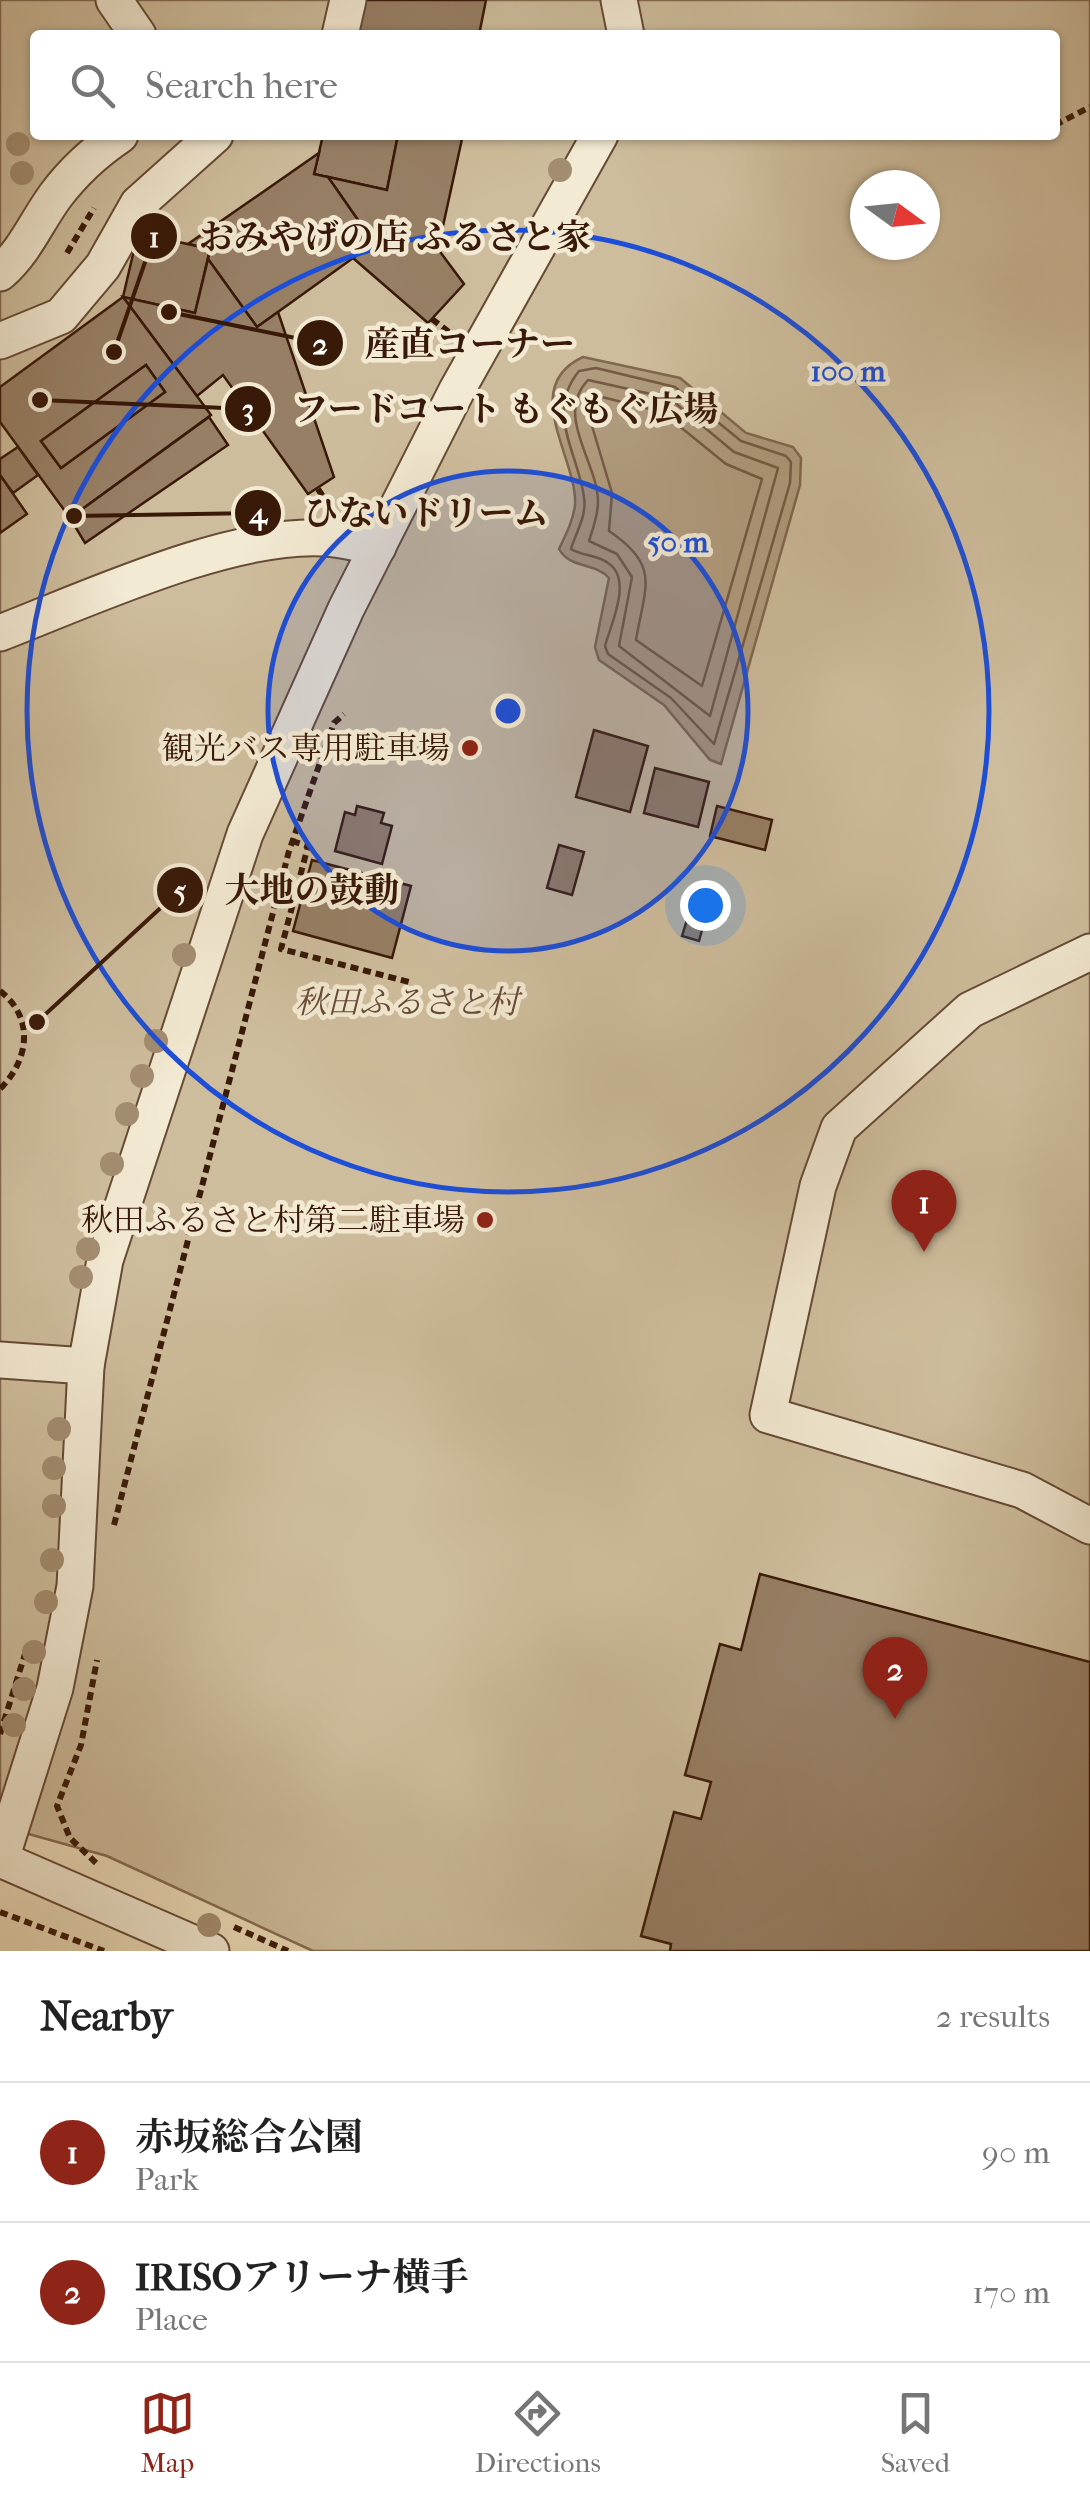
<!DOCTYPE html>
<html lang="en">
<head>
<meta charset="utf-8">
<style>
	:root { --surface:#fff; --page:#f6f6f6; --text:#222; --muted:#767676; --line:#e0e0e0; --accent:#8f2418 }
	body { margin:0; font-family:"IM FELL French Canon","Noto Serif JP",serif; background:var(--page); color:var(--text) }
	.compass { position:absolute; left:850px; top:170px; width:90px; height:90px; border-radius:50%; background:var(--surface); box-shadow:0 2px 8px #0004; rotate:105deg }
	.you { position:absolute; left:705px; top:905px; width:35px; height:35px; margin:-25px; border:8px solid #fff; border-radius:50%; background:#1a73e8; box-shadow:0 0 0 15px #1a73e833 }
	.badge { display:grid; place-items:center; width:65px; height:65px; border-radius:50%; background:var(--accent); color:#fff; font-size:32px; font-weight:700 }
	.pin { position:absolute; translate:-50% -82px; filter:drop-shadow(0 2px 5px #0008) }
	.pin::after { content:''; position:absolute; top:52px; width:35px; height:30px; background:inherit; clip-path:polygon(0 0,100% 0,50% 100%) }
	.list { margin:0; padding:0; list-style:none }
	h2 { display:flex; justify-content:space-between; align-items:center; height:130px; margin:0; padding:0 40px; font-size:42px }
	h2 small { font-size:32px; font-weight:400; color:var(--muted) }
	.list li { display:grid; grid-template-columns:65px 1fr auto; gap:30px; align-items:center; box-sizing:border-box; height:140px; padding:0 40px; border-top:2px solid var(--line) }
	.list b { display:block; font-size:38px; white-space:nowrap }
	.list p { margin:0; font-size:32px; white-space:nowrap; color:var(--muted) }
	.list em { font-size:32px; font-style:normal; color:var(--muted) }
	.icon { flex:none; width:55px; height:55px; fill:none; stroke:currentColor; stroke-width:2; stroke-linecap:round; stroke-linejoin:round }
	.map { position:relative; flex:none; width:1090px; height:1951px; overflow:hidden }
	.search { position:absolute; background:var(--surface); box-shadow:0 2px 8px #0004; left:30px; right:30px; top:30px; height:110px; display:flex; align-items:center; gap:25px; box-sizing:border-box; padding:0 35px; border-radius:10px; color:var(--muted); font-size:38px }
	.sheet { height:410px; background:var(--surface) }
	nav { display:flex; justify-content:space-around; align-items:center; box-sizing:border-box; height:140px; border-top:2px solid var(--line); background:var(--surface); font-size:28px; color:var(--muted) }
	nav a { display:grid; justify-items:center; gap:5px }
	nav .on { color:var(--accent) }
	.map>svg:first-child { display:block }
	.green { fill:#cebd9d; stroke:#846b52; stroke-width:2.5; fill-rule:evenodd }
	.water { fill:#b09b7e; stroke:#80674f; stroke-width:2.5 }
	.lines { fill:none; stroke-linecap:round; stroke-linejoin:round }
	.shore { stroke:#745a43; stroke-width:2.5 }
	.building { fill:#977f65; stroke:#391908; stroke-width:2.5 }
	.minor-casing { stroke:#664a35; stroke-width:39 }
	.path { stroke:#391908; stroke-width:6; stroke-dasharray:8 5; stroke-linecap:butt }
	.minor { stroke:#f3ead3; stroke-width:35 }
	.tree { fill:#a38d71 }
	.ring { fill:none; stroke:#1d4ed8; stroke-width:5 }
	.poi-dot { fill:#8f2418; stroke:#f3ead3; stroke-width:4 }
	.labels { text-anchor:middle; dominant-baseline:central; stroke-width:9; stroke-linejoin:round; paint-order:stroke }
	.poi-label { font-size:32px; fill:#391908; stroke:#f3ead3; text-anchor:end }
	.park-label { font-size:32px; font-style:italic; fill:#664a35; stroke:#f3ead3 }
	.centre { fill:#1d4ed8; stroke:#f3ead3; stroke-width:5 }
	.ring-label { font-size:30px; text-anchor:middle; font-weight:bold; fill:#1d4ed8; stroke:#f3ead3; stroke-width:9; stroke-linejoin:round; paint-order:stroke }
	.leader { fill:none; stroke:#391908; stroke-width:4 }
	.callout-dot { fill:#391908; stroke:#f3ead3; stroke-width:4 }
	.mark-label { font-size:30px; text-anchor:middle; font-weight:bold; fill:#fff }
	.callout-label { font-size:35px; text-anchor:middle; font-weight:bold; fill:#391908; stroke:#f3ead3; stroke-width:9; stroke-linejoin:round; paint-order:stroke }
</style>
</head>
<body>
<div class="map">
<svg width="1090" height="1951" viewBox="0 0 1090 1951">
	<rect width="100%" height="100%" fill="#eddebb"/>
	<filter id="stains"><feTurbulence type="fractalNoise" baseFrequency=".002" numOctaves="4"/><feColorMatrix values="0 0 0 0 .2 0 0 0 0 .09 0 0 0 0 .02 0 0 0 .5 -.17"/></filter>
	<radialGradient id="worn" r=".72"><stop offset=".6" stop-color="#630" stop-opacity="0"/><stop offset="1" stop-color="#630" stop-opacity=".3"/></radialGradient>
	<path class="green" d="M0,0H1090V1951H313L107,1856L0,1826ZM35,35H1055V135H35ZM865,185H925V245H865Z"/>
	<path class="water" d="M583,357L680,378L746,433L793,447L801,458L800,485L721,764L710,760L664,705L599,660L595,647L609,578C595,562 570,569 559,549C566,534 573,521 575,505C578,459 518,387 583,357Z"/>
	<g class="lines">
		<g class="shore">
			<path d="M596,368L675,387L741,441L786,456L791,462L790,483L714,744L671,698L608,654L605,646C611,624 633,579 608,563C598,555 582,556 571,549C576,532 587,516 584,497C578,452 545,413 579,371Z"/>
			<path d="M588,380L669,398L734,452L778,468L710,716L619,646L632,577L617,554L589,541C593,529 598,515 598,502C598,462 554,416 588,380Z"/>
			<path d="M598,396L662,412L726,464L762,479L702,686L636,640C645,586 661,566 609,531L612,493L589,416Z"/>
		</g>
	</g>
	<g class="building">
		<path d="M361,0H486L479,35H354Z"/>
		<path d="M323,135H398L387,190L314,174Z"/>
		<path d="M398,135L462,139L438,249L464,284L428,323L353,258L374,243L328,177L387,190Z"/>
		<path d="M319,153L314,174L328,177L374,243L257,327L208,259L210,249L188,244Z"/>
		<path d="M138,233L210,249L195,313L123,297Z"/>
		<path d="M208,259L257,327L278,312L334,477L308,494L223,375L197,396L123,297L195,313Z"/>
		<path d="M123,297L211,415L70,518L0,422V387Z"/>
		<path d="M146,365L165,392L61,468L41,441Z"/>
		<path d="M146,365L165,392L61,468L41,441Z"/>
		<path d="M209,417L228,445L85,543L70,518Z"/>
		<path d="M18,447L38,475L13,493L0,475V459Z"/>
		<path d="M0,475L27,514L0,533Z"/>
		<path d="M594,730L648,746L630,812L576,797Z"/>
		<path d="M655,768L709,782L698,827L644,813Z"/>
		<path d="M357,806L384,813L381,823L392,826L382,864L335,851L345,812L355,815Z"/>
		<path d="M717,806L772,820L765,850L710,836Z"/>
		<path d="M559,845L584,852L572,895L547,888Z"/>
		<path d="M312,860L411,886L392,958L293,931Z"/>
		<path d="M692,904L708,908L699,941L682,936Z"/>
		<path d="M760,1574L1090,1662V1951H670L671,1944L641,1936L674,1812L701,1819L711,1782L685,1775L720,1644L741,1650Z"/>
	</g>
	<g class="lines">
		<g class="minor-casing">
			<g id="minor">
				<path d="M114,0L138,35"/>
				<path d="M619,0L626,35"/>
				<path d="M340,35L348,0"/>
				<path d="M0,273C26,250 36,222 56,195C74,171 95,152 120,135"/>
				<path d="M0,341L61,316L103,266L138,204L215,135"/>
				<path d="M0,633C88,599 232,532 325,538C342,539 360,544 378,547"/>
				<path d="M1090,952L970,1010L839,1128L818,1186L768,1415L1022,1490L1090,1526"/>
				<path d="M0,1360L86,1366"/>
				<path d="M0,1859L211,1951"/>
				<path d="M1,1859L55,1688L75,1586L86,1366L105,1260L245,834L346,609L457,390L600,135"/>
			</g>
		</g>
		<g class="path">
			<path d="M1055,125L1090,107"/>
			<path d="M67,253L94,208"/>
			<path d="M432,319L454,336"/>
			<path d="M318,489L329,506"/>
			<path d="M292,841L308,846L281,949L413,983"/>
			<path d="M0,991C35,1018 29,1060 0,1089"/>
			<path d="M114,1525L289,851L334,723L344,714"/>
			<path d="M0,1734L25,1654"/>
			<path d="M96,1863L70,1838L57,1806L81,1745L97,1660"/>
			<path d="M0,1912L104,1951"/>
			<path d="M234,1927L288,1951"/>
		</g>
		<use href="#minor" class="minor"/>
	</g>
	<g class="tree">
		<circle cx="18" cy="144" r="12"/>
		<circle cx="560" cy="170" r="12"/>
		<circle cx="22" cy="173" r="12"/>
		<circle cx="184" cy="955" r="12"/>
		<circle cx="156" cy="1041" r="12"/>
		<circle cx="142" cy="1076" r="12"/>
		<circle cx="127" cy="1114" r="12"/>
		<circle cx="112" cy="1164" r="12"/>
		<circle cx="96" cy="1215" r="12"/>
		<circle cx="88" cy="1249" r="12"/>
		<circle cx="81" cy="1277" r="12"/>
		<circle cx="59" cy="1429" r="12"/>
		<circle cx="54" cy="1468" r="12"/>
		<circle cx="54" cy="1506" r="12"/>
		<circle cx="52" cy="1560" r="12"/>
		<circle cx="46" cy="1602" r="12"/>
		<circle cx="34" cy="1652" r="12"/>
		<circle cx="24" cy="1689" r="12"/>
		<circle cx="14" cy="1725" r="12"/>
		<circle cx="209" cy="1925" r="12"/>
	</g>
	<circle cx="508" cy="711" r="240" fill="#1d4ed8" fill-opacity=".12"/>
	<g class="ring">
		<circle cx="508" cy="711" r="240"/>
		<circle cx="508" cy="711" r="481"/>
	</g>
	<g class="poi-dot">
		<circle cx="470" cy="748" r="10"/>
		<circle cx="485" cy="1220" r="10"/>
	</g>
	<g class="labels">
		<g class="poi-label">
			<text x="450" y="748">観光バス専用駐車場</text>
			<text x="465" y="1220">秋田ふるさと村第二駐車場</text>
		</g>
		<g class="park-label">
			<text x="407" y="1002">秋田ふるさと村</text>
		</g>
	</g>
	<circle cx="508" cy="711" r="15" class="centre"/>
	<g class="ring-label">
		<text x="848" y="381">100 m</text>
		<text x="678" y="552">50 m</text>
	</g>
	<path class="leader" d="M114 352L154 236M169 312L320 343M40 400L248 409M74 516L258 513M37 1022L180 890"/>
	<g class="callout-dot">
		<circle cx="114" cy="352" r="10"/>
		<circle cx="169" cy="312" r="10"/>
		<circle cx="40" cy="400" r="10"/>
		<circle cx="74" cy="516" r="10"/>
		<circle cx="37" cy="1022" r="10"/>
		<circle cx="154" cy="236" r="25"/>
		<circle cx="320" cy="343" r="25"/>
		<circle cx="248" cy="409" r="25"/>
		<circle cx="258" cy="513" r="25"/>
		<circle cx="180" cy="890" r="25"/>
	</g>
	<g class="mark-label">
		<text x="154" y="247">1</text>
		<text x="320" y="354">2</text>
		<text x="248" y="419">3</text>
		<text x="258" y="523">4</text>
		<text x="180" y="901">5</text>
	</g>
	<g class="callout-label">
		<text x="395" y="249">おみやげの店 ふるさと家</text>
		<text x="470" y="356">産直コーナー</text>
		<text x="506" y="421">フードコート もぐもぐ広場</text>
		<text x="426" y="525">ひないドリーム</text>
		<text x="312" y="902">大地の鼓動</text>
	</g>
	<rect width="100%" height="100%" filter="url(#stains)"/>
	<rect width="100%" height="100%" fill="url(#worn)"/>
</svg>
<svg class="compass" viewBox="-18 -18 36 36"><path d="M0-13l5 13h-10z" fill="#e53935"/><path d="M0 13l5-13h-10z" fill="#767676"/></svg>
<div class="you"></div>
<div class="pin badge" style="left:924px;top:1252px">1</div>
<div class="pin badge" style="left:895px;top:1719px">2</div>
<div class="search"><svg class="icon" aria-label="search" viewBox="0 0 24 24"><circle cx="10" cy="10" r="6"/><path d="M15 15l6 6"/></svg>Search here</div>
</div>
<section class="sheet">
<h2>Nearby<small>2 results</small></h2>
<ul class="list">
<li><span class="badge">1</span><div><b>赤坂総合公園</b><p>Park</p></div><em>90 m</em></li>
<li><span class="badge">2</span><div><b>IRISOアリーナ横手</b><p>Place</p></div><em>170 m</em></li>
</ul>
</section>
<nav>
<a class="on"><svg class="icon" aria-label="map" viewBox="0 0 24 24"><path d="M3 6l6-2 6 2 6-2v14l-6 2-6-2-6 2zM9 4v14M15 6v14"/></svg>Map</a>
<a><svg class="icon" aria-label="directions" viewBox="0 0 24 24"><path d="M12 3l9 9-9 9-9-9zM9 14v-3h6M13 9l2 2-2 2"/></svg>Directions</a>
<a><svg class="icon" aria-label="saved" viewBox="0 0 24 24"><path d="M7 4h10v16l-5-4-5 4z"/></svg>Saved</a>
</nav>
</body>
</html>
